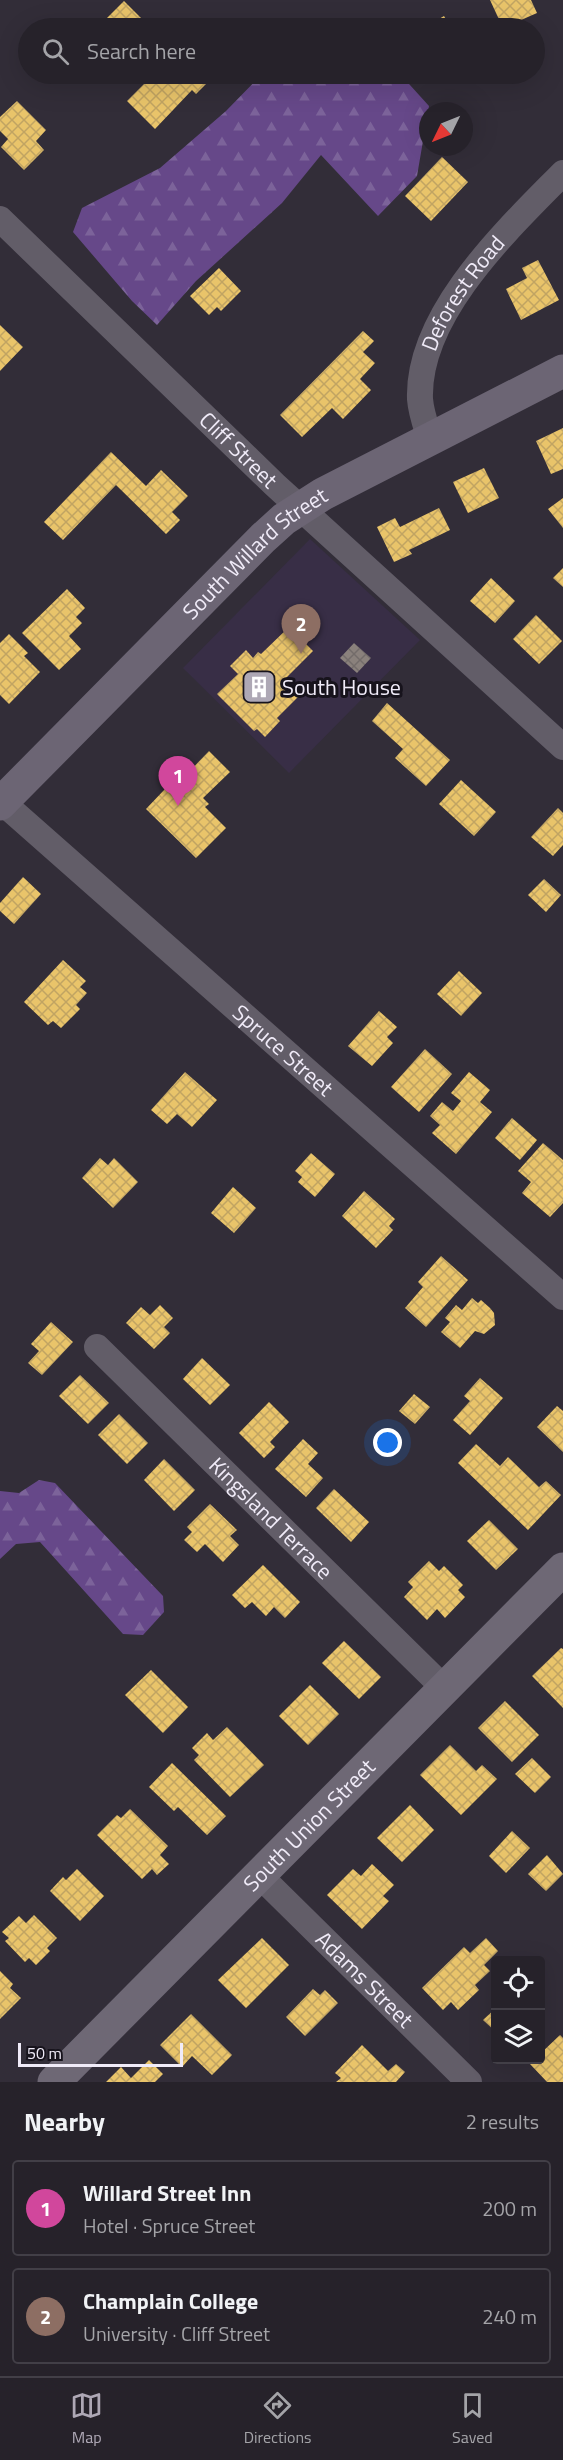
<!DOCTYPE html>
<html lang="en">
<head>
<meta charset="utf-8">
<style>
	:root { --surface:#26222a; --page:#2e2a32; --text:#f1f3f6; --muted:#a4a4a8; --line:#423f47; --accent:#aea8b5 }
	body { margin:0; font-family:"Titillium Web",sans-serif; background:var(--page); color:var(--text) }
	.controls { position:absolute; right:18px; bottom:18px; display:grid; overflow:hidden; border-radius:6px; box-shadow:0 6px 24px #0002 }
	.controls button { width:54px; height:54px; display:grid; place-items:center; padding:0; border:0; border-bottom:2px solid var(--line); background:var(--surface); color:var(--text); font:30px sans-serif }
	.compass { position:absolute; left:419px; top:102px; width:54px; height:54px; border-radius:50%; background:var(--surface); box-shadow:0 6px 24px #0002; rotate:227deg }
	.scale { position:absolute; left:18px; bottom:15px; width:165px; box-sizing:border-box; padding-left:6px; border:3px solid #f0ebf8; border-top:0; font-size:16px; line-height:21px; white-space:nowrap; color:#f0ebf8; -webkit-text-stroke:4px #17131c; paint-order:stroke }
	.you { position:absolute; left:388px; top:1443px; width:21px; height:21px; margin:-15px; border:4px solid #fff; border-radius:50%; background:#1a73e8; box-shadow:0 0 0 9px #1a73e833 }
	.badge { display:grid; place-items:center; width:39px; height:39px; border-radius:50%; background:var(--accent); color:#fff; font-size:20px; font-weight:700 }
	.pin { position:absolute; translate:-50% -50px; filter:drop-shadow(0 2px 3px #0008) }
	.pin::after { content:''; position:absolute; top:32px; width:21px; height:18px; background:inherit; clip-path:polygon(0 0,100% 0,50% 100%) }
	.list { margin:0; padding:0; list-style:none }
	h2 { display:flex; justify-content:space-between; align-items:center; height:78px; margin:0; padding:0 24px; font-size:26px }
	h2 small { font-size:20px; font-weight:400; color:var(--muted) }
	.list li { display:grid; grid-template-columns:39px 1fr auto; gap:18px; align-items:center; box-sizing:border-box; height:96px; margin:0 12px 12px; padding:0 12px; border:2px solid var(--line); border-radius:6px }
	.list b { display:block; font-size:22px; white-space:nowrap }
	.list p { margin:0; font-size:20px; white-space:nowrap; color:var(--muted) }
	.list em { font-size:20px; font-style:normal; color:var(--muted) }
	.icon { flex:none; width:33px; height:33px; fill:none; stroke:currentColor; stroke-width:2; stroke-linecap:round; stroke-linejoin:round }
	.map { position:relative; flex:none; width:563px; height:2082px; overflow:hidden }
	.search { position:absolute; background:var(--surface); box-shadow:0 6px 24px #0002; left:18px; right:18px; top:18px; height:66px; display:flex; align-items:center; gap:15px; box-sizing:border-box; padding:0 21px; border-radius:33px; color:var(--muted); font-size:22px }
	.sheet { height:294px; background:var(--surface) }
	nav { display:flex; justify-content:space-around; align-items:center; box-sizing:border-box; height:84px; border-top:2px solid var(--line); background:var(--surface); font-size:16px; color:var(--muted) }
	nav a { display:grid; justify-items:center; gap:3px }
	nav .on { color:var(--accent) }
	.map>svg:first-child { display:block }
	.built { fill:#382e46 }
	.forest { fill:url(#forest-firs) }
	.homes { fill:url(#homes-cross-hatch) }
	.industry { fill:url(#industry-cross-hatch) }
	.lines { fill:none; stroke-linecap:round; stroke-linejoin:round }
	.minor { stroke:#625d68; stroke-width:26 }
	.secondary { stroke:#6e6875; stroke-width:33 }
	.primary { stroke:#6c6574; stroke-width:33 }
	.labels { text-anchor:middle; dominant-baseline:central; stroke-width:6; stroke-linejoin:round; paint-order:stroke }
	.street-label { font-size:22px; fill:#f0ebf8; stroke:#17131c }
	.poi-label { font-size:22px; fill:#f0ebf8; stroke:#17131c; text-anchor:start }
</style>
</head>
<body>
<div class="map">
<svg width="563" height="2082" viewBox="0 0 563 2082">
	<defs>
		<pattern id="forest-firs" width="22" height="20" patternUnits="userSpaceOnUse" patternTransform="scale(1.5)"><rect width="22" height="20" fill="#664889"/><path d="M5 1l3.5 6h-7zM16 11l3.5 6h-7z" fill="#7c639a"/></pattern>
		<pattern id="homes-cross-hatch" width="8" height="8" patternUnits="userSpaceOnUse" patternTransform="scale(1.5)"><rect width="8" height="8" fill="#e9c46a"/><path d="M0 0l8 8M0 8l8-8" fill="none" stroke="#c1a462"/></pattern>
		<pattern id="industry-cross-hatch" width="8" height="8" patternUnits="userSpaceOnUse" patternTransform="scale(1.5)"><rect width="8" height="8" fill="#8a817c"/><path d="M0 0l8 8M0 8l8-8" fill="none" stroke="#736c6a"/></pattern>
	</defs>
	<rect width="100%" height="100%" fill="#322d38"/>
	<path class="built" d="M310,539L420,640L289,773L183,668Z"/>
	<g class="forest">
		<path d="M370,18L375,28H313Z"/>
		<path d="M262,74H400L429,106L417,176L378,216L321,155L282,203L196,281L157,325L132,301L73,232L82,208L160,168L226,111Z"/>
		<path d="M39,1480L55,1483L163,1596L164,1612L143,1635L123,1634L40,1542L16,1544L0,1559V1491L19,1493Z"/>
	</g>
	<g class="homes">
		<path d="M490,0H531L537,13L503,28Z"/>
		<path d="M124,1L145,22L141,28H101L99,26Z"/>
		<path d="M444,16L451,28H424Z"/>
		<path d="M154,74L159,77L162,74H216L196,94L192,90L155,129L127,101Z"/>
		<path d="M17,101L46,130L36,141L44,150L24,170L1,147L8,139L0,131V117Z"/>
		<path d="M442,157L468,182L431,221L405,196Z"/>
		<path d="M538,260L559,300L521,320L506,289L527,278L522,268Z"/>
		<path d="M219,268L241,291L221,311L217,307L209,315L190,296Z"/>
		<path d="M0,325L23,347L0,371Z"/>
		<path d="M363,331L374,341L363,352L375,363L360,379L371,390L343,419L332,408L302,437L280,415Z"/>
		<path d="M563,428V469L551,474L536,441Z"/>
		<path d="M111,452L146,486L161,470L188,496L172,512L180,520L166,534L116,485L63,540L44,522Z"/>
		<path d="M484,468L499,498L468,513L453,482Z"/>
		<path d="M563,498V528L548,509Z"/>
		<path d="M439,508L450,530L409,550L412,554L394,562L377,527L395,518L400,527Z"/>
		<path d="M563,568V587L553,578Z"/>
		<path d="M491,578L515,601L495,623L470,601Z"/>
		<path d="M67,589L85,608L76,617L82,623L69,636L81,649L59,670L22,633Z"/>
		<path d="M536,615L562,641L539,664L513,639Z"/>
		<path d="M289,627L313,651L285,679L300,695L277,718L280,721L265,737L257,729L254,731L217,694L238,674L230,666L246,650L253,658L258,652L261,654Z"/>
		<path d="M9,634L28,653L24,656L40,672L9,704L0,695V643Z"/>
		<path d="M387,703L450,760L426,786L395,758L403,749L372,721Z"/>
		<path d="M209,751L230,772L203,798L209,804L205,807L226,828L196,858L146,809L165,789L161,784L175,770L183,778Z"/>
		<path d="M461,780L496,812L474,836L439,804Z"/>
		<path d="M558,808L563,813V845L553,856L531,837Z"/>
		<path d="M23,877L41,894L14,924L0,911V903Z"/>
		<path d="M544,879L561,895L546,912L528,895Z"/>
		<path d="M63,960L86,981L80,987L87,993L76,1005L80,1009L61,1028L53,1021L48,1025L24,1002Z"/>
		<path d="M459,971L482,993L461,1016L437,994Z"/>
		<path d="M379,1011L397,1027L387,1037L393,1043L372,1066L348,1046Z"/>
		<path d="M425,1049L452,1074L419,1112L391,1087Z"/>
		<path d="M185,1072L217,1100L192,1127L177,1114L167,1124L151,1110Z"/>
		<path d="M469,1072L490,1090L480,1102L492,1112L456,1154L432,1133L440,1125L430,1116L442,1102L453,1111L461,1101L451,1093Z"/>
		<path d="M512,1118L537,1140L520,1160L495,1138Z"/>
		<path d="M543,1143L563,1160V1203L550,1217L522,1193L531,1182L518,1171Z"/>
		<path d="M311,1153L335,1174L315,1197L298,1182L302,1177L295,1171Z"/>
		<path d="M100,1158L108,1165L114,1158L138,1182L113,1208L82,1178Z"/>
		<path d="M233,1187L256,1208L234,1233L211,1213Z"/>
		<path d="M364,1191L395,1219L389,1226L393,1230L376,1248L342,1216Z"/>
		<path d="M441,1256L468,1280L426,1327L405,1308L423,1287L418,1282Z"/>
		<path d="M472,1298L478,1303L481,1300L490,1308L494,1313L495,1325L484,1334L475,1331L460,1348L441,1332L450,1322L445,1318L456,1305L462,1310Z"/>
		<path d="M160,1305L173,1318L164,1327L170,1333L154,1349L126,1323L141,1307L150,1315Z"/>
		<path d="M51,1322L73,1342L42,1375L28,1363L39,1351L31,1344Z"/>
		<path d="M202,1358L230,1385L210,1405L183,1379Z"/>
		<path d="M80,1375L109,1403L88,1424L59,1396Z"/>
		<path d="M480,1378L503,1398L470,1435L453,1420L470,1401L464,1396Z"/>
		<path d="M414,1394L430,1407L415,1424L399,1411Z"/>
		<path d="M269,1402L289,1422L270,1442L275,1447L264,1458L239,1433Z"/>
		<path d="M557,1406L563,1411V1452L537,1427Z"/>
		<path d="M119,1414L148,1443L127,1464L98,1435Z"/>
		<path d="M303,1439L318,1453L308,1464L323,1478L306,1497L275,1469Z"/>
		<path d="M476,1444L500,1466L508,1457L539,1487L546,1481L561,1495L528,1530L458,1463Z"/>
		<path d="M164,1459L195,1490L174,1511L144,1480Z"/>
		<path d="M334,1489L369,1522L351,1542L316,1508Z"/>
		<path d="M210,1504L237,1530L230,1536L239,1545L223,1562L205,1544L197,1552L184,1540L192,1532L187,1527Z"/>
		<path d="M489,1520L518,1549L496,1570L467,1541Z"/>
		<path d="M429,1561L439,1571L444,1566L463,1585L458,1590L465,1597L445,1618L437,1609L427,1620L404,1597L413,1587L408,1582Z"/>
		<path d="M263,1565L300,1602L285,1618L274,1607L266,1616L252,1602L245,1608L232,1595Z"/>
		<path d="M344,1641L381,1677L359,1699L322,1663Z"/>
		<path d="M561,1648L563,1649V1708L532,1676Z"/>
		<path d="M151,1670L188,1707L163,1733L125,1695Z"/>
		<path d="M310,1685L339,1714L308,1745L279,1716Z"/>
		<path d="M505,1701L539,1735L512,1762L478,1728Z"/>
		<path d="M227,1727L264,1765L230,1797L194,1760L199,1755L192,1748L207,1733L213,1740Z"/>
		<path d="M450,1745L476,1771L482,1765L497,1779L461,1815L420,1775Z"/>
		<path d="M532,1758L551,1777L535,1793L515,1774Z"/>
		<path d="M172,1763L226,1816L207,1835L178,1807L174,1811L149,1787Z"/>
		<path d="M410,1805L434,1830L402,1862L377,1838Z"/>
		<path d="M130,1809L168,1846L160,1855L169,1864L157,1875L152,1869L142,1879L97,1835L117,1815L121,1818Z"/>
		<path d="M512,1831L530,1848L506,1873L489,1856Z"/>
		<path d="M547,1855L563,1874L546,1891L528,1874Z"/>
		<path d="M372,1864L394,1885L383,1896L389,1901L362,1929L327,1895L353,1869L361,1876Z"/>
		<path d="M77,1869L104,1896L80,1921L50,1891L63,1877L66,1880Z"/>
		<path d="M34,1915L57,1938L47,1948L50,1951L36,1965L29,1958L25,1962L5,1941L9,1938L2,1932L19,1916L26,1923Z"/>
		<path d="M262,1938L289,1965L246,2008L218,1980Z"/>
		<path d="M486,1938L498,1951L484,1965L490,1971L475,1985L479,1990L458,2010L451,2002L443,2010L422,1988L464,1947L470,1953Z"/>
		<path d="M0,1971L13,1984L10,1988L21,1998L0,2019Z"/>
		<path d="M313,1989L320,1995L325,1990L338,2003L305,2036L286,2017Z"/>
		<path d="M496,2008V2032L483,2020Z"/>
		<path d="M191,2014L232,2055L212,2075L192,2056L182,2067L160,2045Z"/>
		<path d="M560,2035L563,2038V2082H547L530,2064L535,2060H540V2054Z"/>
		<path d="M362,2045L388,2071L396,2064L405,2072L396,2082H336L341,2078L335,2073Z"/>
		<path d="M149,2060L163,2074L155,2082H106L121,2067L131,2078Z"/>
	</g>
	<path class="industry" d="M354,643L371,658L357,673L340,658Z"/>
	<g class="lines">
		<g class="minor">
			<path id="s1" d="M0,219L275,485L563,747"/>
			<path id="s2" d="M430,439C426,426 421,413 420,399C417,314 508,229 563,173"/>
			<path id="s3" d="M2,802L563,1297"/>
			<path id="s4" d="M97,1347L445,1689"/>
			<path id="s5" d="M260,1876L469,2082"/>
		</g>
		<path class="secondary" id="s6" d="M54,2082L563,1569"/>
		<path class="primary" id="s7" d="M0,804L263,538L284,519L323,494L563,371"/>
	</g>
	<defs>
		<g id="building-square" transform="scale(1.725)"><rect x="-9" y="-9" width="18" height="18" rx="4" fill="#aea8b5" stroke="#17131c"/><path d="M-4-6H4V6H1V3H-1V6H-4ZM-2.5-4.3h1.7v1.8h-1.7ZM.8-4.3h1.7v1.8H.8ZM-2.5-1h1.7V.8h-1.7ZM.8-1h1.7V.8H.8Z" fill="#fff"/></g>
	</defs>
	<g fill-rule="evenodd">
		<use href="#building-square" x="259" y="687"/>
	</g>
	<g class="labels">
		<g class="street-label">
			<text stroke="none"><textPath href="#s2" startOffset="158">Deforest Road</textPath></text>
			<text stroke="none"><textPath href="#s1" startOffset="332">Cliff Street</textPath></text>
			<text stroke="none"><textPath href="#s7" startOffset="358">South Willard Street</textPath></text>
			<text stroke="none"><textPath href="#s3" startOffset="375">Spruce Street</textPath></text>
			<text stroke="none"><textPath href="#s4" startOffset="244">Kingsland Terrace</textPath></text>
			<text stroke="none"><textPath href="#s6" startOffset="362">South Union Street</textPath></text>
			<text stroke="none"><textPath href="#s5" startOffset="147">Adams Street</textPath></text>
		</g>
		<g class="poi-label">
			<text x="282" y="687">South House</text>
		</g>
	</g>
</svg>
<div class="controls">
<button><svg class="icon" aria-label="locate" viewBox="0 0 24 24"><circle cx="12" cy="12" r="6"/><path d="M12 2v4M12 18v4M2 12h4M18 12h4"/></svg></button>
<button><svg class="icon" aria-label="layers" viewBox="0 0 24 24"><path d="M12 4l9 5-9 5-9-5zM3 14l9 5 9-5"/></svg></button>
</div>
<svg class="compass" viewBox="-18 -18 36 36"><path d="M0-13l5 13h-10z" fill="#e53935"/><path d="M0 13l5-13h-10z" fill="#a4a4a8"/></svg>
<div class="scale">50 m</div>
<div class="you"></div>
<div class="pin badge" style="left:178px;top:806px;background:#d1479c">1</div>
<div class="pin badge" style="left:301px;top:654px;background:#8d6e63">2</div>
<div class="search"><svg class="icon" aria-label="search" viewBox="0 0 24 24"><circle cx="10" cy="10" r="6"/><path d="M15 15l6 6"/></svg>Search here</div>
</div>
<section class="sheet">
<h2>Nearby<small>2 results</small></h2>
<ul class="list">
<li><span class="badge" style="background:#d1479c">1</span><div><b>Willard Street Inn</b><p>Hotel · Spruce Street</p></div><em>200 m</em></li>
<li><span class="badge" style="background:#8d6e63">2</span><div><b>Champlain College</b><p>University · Cliff Street</p></div><em>240 m</em></li>
</ul>
</section>
<nav>
<a class="on"><svg class="icon" aria-label="map" viewBox="0 0 24 24"><path d="M3 6l6-2 6 2 6-2v14l-6 2-6-2-6 2zM9 4v14M15 6v14"/></svg>Map</a>
<a><svg class="icon" aria-label="directions" viewBox="0 0 24 24"><path d="M12 3l9 9-9 9-9-9zM9 14v-3h6M13 9l2 2-2 2"/></svg>Directions</a>
<a><svg class="icon" aria-label="saved" viewBox="0 0 24 24"><path d="M7 4h10v16l-5-4-5 4z"/></svg>Saved</a>
</nav>
</body>
</html>
